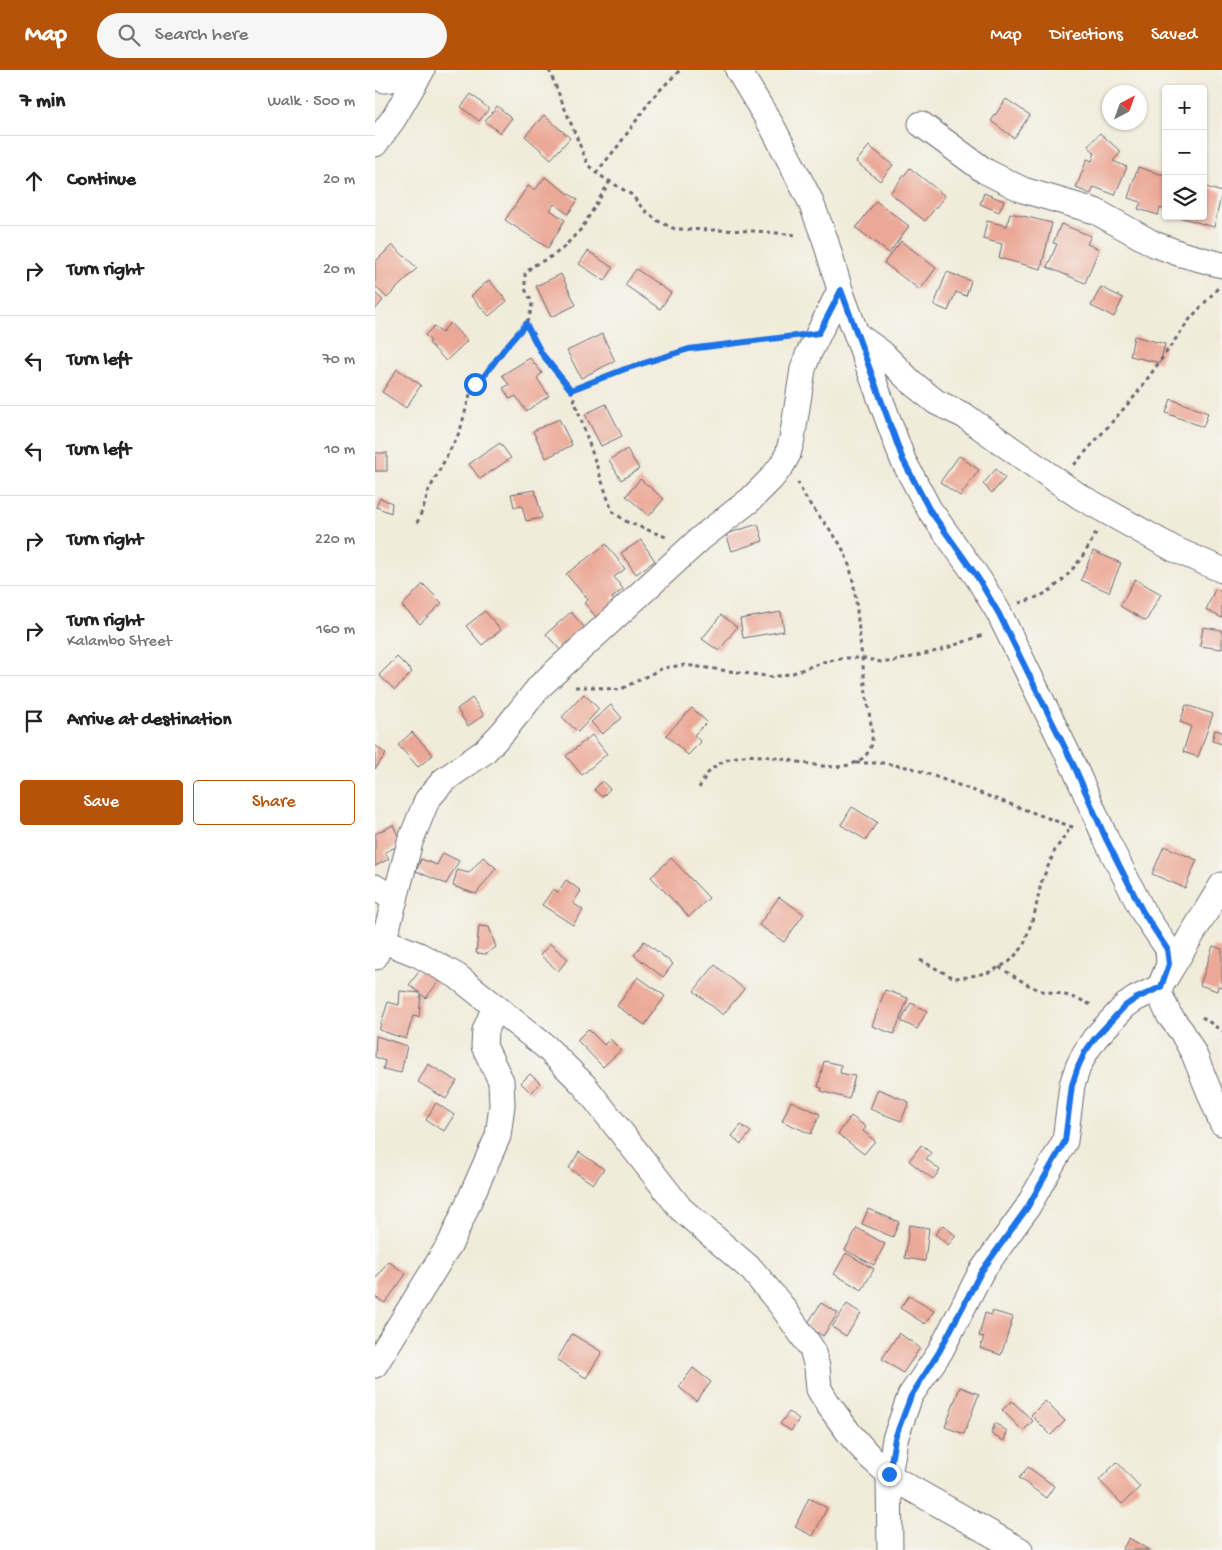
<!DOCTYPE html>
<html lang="en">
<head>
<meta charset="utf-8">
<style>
	:root { --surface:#fff; --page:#f6f6f6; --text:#222; --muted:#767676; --line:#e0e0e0; --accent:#b45309 }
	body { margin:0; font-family:"Gochi Hand",sans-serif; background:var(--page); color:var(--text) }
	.controls { position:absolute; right:15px; top:15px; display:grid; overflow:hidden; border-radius:5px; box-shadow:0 1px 4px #0004 }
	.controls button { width:45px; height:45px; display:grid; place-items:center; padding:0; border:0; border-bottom:1px solid var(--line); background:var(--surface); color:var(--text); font:25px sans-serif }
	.compass { position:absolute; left:727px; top:15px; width:45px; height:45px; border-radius:50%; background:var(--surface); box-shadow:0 1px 4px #0004; rotate:41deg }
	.stop { position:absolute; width:15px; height:15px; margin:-11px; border:4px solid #1a73e8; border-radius:50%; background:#fff }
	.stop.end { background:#1a73e8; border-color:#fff; box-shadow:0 1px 5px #0008 }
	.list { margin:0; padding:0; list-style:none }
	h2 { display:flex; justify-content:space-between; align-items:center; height:65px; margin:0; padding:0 20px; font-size:21px }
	h2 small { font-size:16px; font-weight:400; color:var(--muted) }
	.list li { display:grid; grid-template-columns:32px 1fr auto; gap:15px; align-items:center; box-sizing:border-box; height:90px; padding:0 20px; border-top:1px solid var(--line) }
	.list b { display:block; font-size:19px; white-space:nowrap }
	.list p { margin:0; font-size:16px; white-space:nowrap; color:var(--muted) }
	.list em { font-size:16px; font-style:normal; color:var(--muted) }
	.actions { display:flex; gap:10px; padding:15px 20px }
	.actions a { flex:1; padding:11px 0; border:1px solid var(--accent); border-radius:5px; text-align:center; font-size:18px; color:var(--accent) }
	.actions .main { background:var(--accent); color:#fff }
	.icon { flex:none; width:28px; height:28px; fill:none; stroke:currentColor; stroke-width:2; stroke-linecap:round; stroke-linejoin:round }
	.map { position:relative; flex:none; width:847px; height:1480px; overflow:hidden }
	header { display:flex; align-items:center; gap:30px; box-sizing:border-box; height:70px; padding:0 25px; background:var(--accent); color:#fff }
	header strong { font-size:24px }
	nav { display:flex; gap:28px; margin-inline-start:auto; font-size:18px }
	.search { width:350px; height:45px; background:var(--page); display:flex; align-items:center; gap:12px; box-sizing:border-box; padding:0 18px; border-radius:28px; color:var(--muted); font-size:19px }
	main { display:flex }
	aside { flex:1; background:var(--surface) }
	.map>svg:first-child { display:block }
	.building { fill:#eba896 }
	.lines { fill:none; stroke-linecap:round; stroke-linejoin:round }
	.minor-casing { stroke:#6a6872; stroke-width:27 }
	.path { stroke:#6a6872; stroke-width:3; stroke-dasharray:4 4; stroke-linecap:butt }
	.minor { stroke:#fff; stroke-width:25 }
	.route { stroke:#1a73e8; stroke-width:6 }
</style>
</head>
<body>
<header>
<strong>Map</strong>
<div class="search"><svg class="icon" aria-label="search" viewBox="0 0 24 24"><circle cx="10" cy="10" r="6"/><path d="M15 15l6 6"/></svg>Search here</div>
<nav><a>Map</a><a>Directions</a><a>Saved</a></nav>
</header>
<main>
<aside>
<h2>7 min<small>Walk · 500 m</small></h2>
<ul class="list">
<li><svg class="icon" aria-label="ahead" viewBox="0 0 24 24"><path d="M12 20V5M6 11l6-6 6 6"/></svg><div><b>Continue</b></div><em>20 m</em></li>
<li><svg class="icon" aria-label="right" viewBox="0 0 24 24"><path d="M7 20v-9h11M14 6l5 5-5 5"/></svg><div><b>Turn right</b></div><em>20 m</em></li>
<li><svg class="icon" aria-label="left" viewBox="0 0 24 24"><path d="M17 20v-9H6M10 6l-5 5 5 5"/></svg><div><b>Turn left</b></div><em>70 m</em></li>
<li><svg class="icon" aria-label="left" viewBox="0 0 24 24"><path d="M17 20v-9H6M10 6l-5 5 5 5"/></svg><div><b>Turn left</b></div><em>10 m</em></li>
<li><svg class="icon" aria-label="right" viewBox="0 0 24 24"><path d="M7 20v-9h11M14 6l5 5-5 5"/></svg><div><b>Turn right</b></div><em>220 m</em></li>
<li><svg class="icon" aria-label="right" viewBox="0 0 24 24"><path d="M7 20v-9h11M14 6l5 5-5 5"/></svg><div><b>Turn right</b><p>Kalambo Street</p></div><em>160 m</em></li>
<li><svg class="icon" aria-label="arrive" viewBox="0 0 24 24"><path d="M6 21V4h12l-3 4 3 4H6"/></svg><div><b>Arrive at destination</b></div></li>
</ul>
<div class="actions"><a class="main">Save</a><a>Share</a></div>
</aside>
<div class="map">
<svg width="847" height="1480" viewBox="0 0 847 1480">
	<rect width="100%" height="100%" fill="#f6f6f2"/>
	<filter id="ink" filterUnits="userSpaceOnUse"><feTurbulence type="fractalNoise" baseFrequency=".02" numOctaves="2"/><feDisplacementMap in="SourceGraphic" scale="10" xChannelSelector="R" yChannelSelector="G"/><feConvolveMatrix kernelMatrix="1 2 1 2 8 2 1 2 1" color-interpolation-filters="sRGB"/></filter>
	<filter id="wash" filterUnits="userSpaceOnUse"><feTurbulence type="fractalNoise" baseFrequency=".0096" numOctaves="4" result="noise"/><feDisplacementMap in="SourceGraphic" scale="20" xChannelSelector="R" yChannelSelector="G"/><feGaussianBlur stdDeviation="1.12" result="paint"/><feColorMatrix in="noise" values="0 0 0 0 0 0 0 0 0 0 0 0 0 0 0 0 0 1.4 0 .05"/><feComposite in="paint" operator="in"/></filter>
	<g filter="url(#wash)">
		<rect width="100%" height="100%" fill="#f1ebd9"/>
		<g id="blocks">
			<g class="building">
				<path d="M96,24L114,39L104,51L86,37Z"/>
				<path d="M631,29L655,45L639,68L616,51Z"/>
				<path d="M122,36L137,48L125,63L110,51Z"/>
				<path d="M169,45L195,68L176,89L150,66Z"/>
				<path d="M725,63L746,82L738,91L752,97L740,125L719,117L716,124L701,118L712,89L717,91L720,83L713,76Z"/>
				<path d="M494,76L518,95L505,111L481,92Z"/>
				<path d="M763,97L791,106V140L785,138L783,145L763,139L766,132L753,128Z"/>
				<path d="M535,98L570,126L550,151L515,123Z"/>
				<path d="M170,107L203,130L193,144L179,134L175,140L190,150L173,178L130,150L153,116L160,120Z"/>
				<path d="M828,116L847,122L839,157L804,147L828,146Z"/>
				<path d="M609,123L629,131L624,142L605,134Z"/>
				<path d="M501,131L534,156L514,183L481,158Z"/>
				<path d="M635,143L677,153L666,199L624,188L627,174L608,169L612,151L632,156Z"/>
				<path d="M686,154L716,166L712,174L724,179L710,213L672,197L682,174L678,173Z"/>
				<path d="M526,171L561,198L545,220L509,193Z"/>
				<path d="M17,175L42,198L12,228L0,216V192Z"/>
				<path d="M213,181L238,198L230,211L204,194Z"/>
				<path d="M261,199L296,223L285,239L250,215Z"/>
				<path d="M572,202L596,211L591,226L581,222L573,241L559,235Z"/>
				<path d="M186,204L201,235L176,247L161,216Z"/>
				<path d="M114,210L132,231L114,246L96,226Z"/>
				<path d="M726,217L748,228L739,247L716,236Z"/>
				<path d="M0,223L8,230L0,240Z"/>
				<path d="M75,253L92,271L71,291L54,273L56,271L50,265L59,256L66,263Z"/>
				<path d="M227,264L240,291L206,308L192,281Z"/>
				<path d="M759,266L790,274L785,293L755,286Z"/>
				<path d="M155,288L167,303L162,308L174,326L151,341L141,326L135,329L128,318L134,315L127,305Z"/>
				<path d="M22,299L46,315L31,338L7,322Z"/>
				<path d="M796,329L833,343L828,357L791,343Z"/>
				<path d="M231,334L247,366L226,376L210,344Z"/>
				<path d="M184,349L197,375L171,388L158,361Z"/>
				<path d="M125,373L136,388L105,409L94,394Z"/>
				<path d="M252,379L264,399L246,410L234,390Z"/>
				<rect x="0" y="383" width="12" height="18"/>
				<path d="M584,386L604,400L585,426L565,412Z"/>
				<path d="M621,399L630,408L617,423L608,414Z"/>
				<path d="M265,409L289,429L274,446L251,426Z"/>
				<path d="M160,420L167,448L151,451L147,436L139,437L136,424Z"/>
				<path d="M5,428L17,433L16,443L1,437Z"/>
				<path d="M383,454L388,471L357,481L351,464Z"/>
				<path d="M266,470L280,491L261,504L246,483Z"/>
				<path d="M231,474L250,499L239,507L248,519L237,528L241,533L223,549L209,533L213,530L212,528L191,504Z"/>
				<path d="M718,481L746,493L734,522L706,510Z"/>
				<path d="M760,509L786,524L771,551L745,536Z"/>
				<path d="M48,514L67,533L45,554L27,536Z"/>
				<path d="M840,519L847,522V548L831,540Z"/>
				<path d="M110,541L126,560L107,575L91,556Z"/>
				<path d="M196,542L211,559L186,581L171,564Z"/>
				<path d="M406,542L409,561L368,568L365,549Z"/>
				<path d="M346,545L362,557L344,581L327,569Z"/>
				<path d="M828,557L847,560V579L825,576Z"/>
				<path d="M22,587L37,602L20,620L4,605Z"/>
				<path d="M209,624L224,639L203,662L187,647Z"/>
				<path d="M97,628L109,645L93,656L82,639Z"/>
				<path d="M236,635L247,648L227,664L216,652Z"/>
				<path d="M811,635L838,644L823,687L808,682L816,656L805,652Z"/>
				<path d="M317,638L332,652L319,665L326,672L313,685L291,665Z"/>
				<path d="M840,660L847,662V674L837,671Z"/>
				<path d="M37,662L58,685L43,697L23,675Z"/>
				<path d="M217,665L232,684L207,705L191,686Z"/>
				<path d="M0,675L11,684L0,699Z"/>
				<path d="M227,711L235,719L227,727L219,720Z"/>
				<path d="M477,737L502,752L491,770L466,755Z"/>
				<path d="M18,755L27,774L10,782L14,789L0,796V764Z"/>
				<path d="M789,776L822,790L810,818L777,804Z"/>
				<path d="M68,783L84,791L71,814L41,801L46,789L62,795Z"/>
				<path d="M108,787L121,798L101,824L78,816L82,800L94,803Z"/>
				<path d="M296,788L334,828L314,847L276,807Z"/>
				<path d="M191,810L206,821L198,833L208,840L198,855L167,835L178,819L183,822Z"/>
				<path d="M404,827L429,844L409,872L384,855Z"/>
				<path d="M104,856L114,857L121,877L111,884L101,883Z"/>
				<path d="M269,871L298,894L288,907L259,885Z"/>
				<path d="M175,874L193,889L183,901L165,885Z"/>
				<path d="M838,876L847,879V917L843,916L842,921L825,915Z"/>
				<path d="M49,895L66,908L51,928L46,924L44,947L38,946L31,969L4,960L13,932L24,935L25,921L45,923L34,915Z"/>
				<path d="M340,895L369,919L348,945L319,921Z"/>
				<path d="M263,907L290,926L270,955L242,936Z"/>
				<path d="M510,920L533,928L519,964L497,956Z"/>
				<path d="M536,933L552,941L542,959L526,951Z"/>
				<path d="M213,959L229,975L235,969L246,980L228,997L202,970Z"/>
				<path d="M1,966L32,976L26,1003L8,999L10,991L0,987Z"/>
				<path d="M449,991L466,995L465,1003L480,1006L474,1029L446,1021L447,1018L443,1017Z"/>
				<path d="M53,994L82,1011L71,1029L43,1012Z"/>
				<path d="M155,1004L165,1013L156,1023L146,1013Z"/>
				<path d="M503,1019L534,1032L526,1051L495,1039Z"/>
				<path d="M416,1031L445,1044L436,1064L407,1051Z"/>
				<path d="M61,1033L79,1045L69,1061L51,1050Z"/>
				<path d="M476,1046L491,1057L488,1061L500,1071L489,1084L463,1064Z"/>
				<path d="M366,1055L376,1062L366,1074L357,1066Z"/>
				<path d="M546,1075L556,1083L551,1089L565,1100L558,1109L534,1091Z"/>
				<path d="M204,1082L229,1099L218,1114L194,1098Z"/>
				<path d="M493,1139L524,1152L518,1167L487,1154Z"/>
				<path d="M534,1155L554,1158L550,1191L530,1188Z"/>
				<path d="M568,1155L581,1166L573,1175L560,1164Z"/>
				<path d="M482,1158L510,1174L499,1195L470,1180Z"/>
				<path d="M471,1183L499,1199L487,1220L459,1204Z"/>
				<path d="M13,1191L31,1204L10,1233L0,1227V1210Z"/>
				<path d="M534,1226L559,1241L550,1254L525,1238Z"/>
				<path d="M446,1233L463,1243L448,1266L431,1256Z"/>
				<path d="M472,1234L486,1243L471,1266L457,1257Z"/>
				<path d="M617,1241L638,1247L626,1285L605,1278L609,1267L604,1266L610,1243L616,1245Z"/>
				<path d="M524,1263L545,1278L528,1303L507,1289Z"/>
				<path d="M197,1264L227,1282L211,1308L182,1290Z"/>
				<path d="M318,1298L336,1312L321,1331L304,1317Z"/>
				<path d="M585,1317L604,1324L589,1364L570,1357Z"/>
				<path d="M637,1331L658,1351L648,1361L627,1340Z"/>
				<path d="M670,1331L690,1351L676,1365L656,1345Z"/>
				<path d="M414,1342L424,1349L416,1361L405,1354Z"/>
				<path d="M620,1353L632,1361L629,1371L616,1364Z"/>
				<path d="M742,1392L765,1417L747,1434L724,1410Z"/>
				<path d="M653,1397L679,1416L671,1428L644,1408Z"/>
				<path d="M434,1428L452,1438L438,1466L420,1457Z"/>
				<path d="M754,1468L774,1480H747Z"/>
			</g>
		</g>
	</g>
	<g filter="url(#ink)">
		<use href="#blocks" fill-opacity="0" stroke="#6a6872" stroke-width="1"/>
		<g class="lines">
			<g class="minor-casing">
				<g id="minor">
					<path d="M363,0L398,58L435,130L450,169L465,220L528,390L554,439L603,508L624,543L700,699L731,769L768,842L793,879L794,894L785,917V925L794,945L807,962L819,984L847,1053"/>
					<path d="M0,7L10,10L44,5"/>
					<path d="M546,54L610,101L648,120L720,141L779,174L806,184L847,195"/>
					<path d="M0,74L19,48L47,0"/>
					<path d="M482,265L507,283L536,312L561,332L590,346L639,381L704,426L799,479L847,500"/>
					<path d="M0,817L20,830"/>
					<path d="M7,870L44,885L82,906L171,977L209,1015L306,1139L377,1200L406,1235L437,1279L442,1297L444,1319L453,1334L474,1363L495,1387L514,1404"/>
					<path d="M0,887L13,855L35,772L52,730L69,710L109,682L128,662L165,616L326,468L375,430L396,409L407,395L413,384L417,369L428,299L433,285L465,220"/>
					<path d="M0,1295L76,1172L123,1066L127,1035L126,1011L109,976L110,961L120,936"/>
					<path d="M514,1406L645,1480"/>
					<path d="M515,1480L514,1406L520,1369L535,1326L565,1282L606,1202L652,1138L690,1071L697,1015L703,997L710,983L720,968L750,936L760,929L785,917L847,815"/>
				</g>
			</g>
			<g class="path">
				<path d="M174,0L213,95L221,103L257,125L268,139L283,151L300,159L381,161L422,165"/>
				<path d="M221,103L243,76L278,27L305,0"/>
				<path d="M151,254L167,284L196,320L237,441L252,452L291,467"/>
				<path d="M196,320L250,299L314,279L415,266"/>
				<path d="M699,395L760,326L815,249L843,218"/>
				<path d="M42,453L49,436L53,422L85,361L95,324L100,314L109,306L130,277L151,254L156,241L157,232L150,219V204L157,196L174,188L187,179L207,158L235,111"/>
				<path d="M644,533C654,530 665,527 674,521C693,508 712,483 721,462"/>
				<path d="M200,617H219L244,620L288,598L310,595L398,607L418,603L448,592L471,588H488L506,592H516L566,580L608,565"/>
				<path d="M481,693H508L537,698L700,758"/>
				<path d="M324,718C327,713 330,706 334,702C376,658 455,720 490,686C493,683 496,678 497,673C498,657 493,640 491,624C489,603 486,581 484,560C481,533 480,506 469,482C457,456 432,438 423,412"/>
				<path d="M545,890L579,908L592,907L615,902L634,892L648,877L660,842L666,813L680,780L696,757"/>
				<path d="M624,897L655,916L667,921L687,924L706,930L718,936"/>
				<path d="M827,947L847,961"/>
			</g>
			<use href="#minor" class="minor"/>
		</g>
	</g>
	<g class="lines" filter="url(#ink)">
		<path class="route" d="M100,314L109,306L130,278L151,254L167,284L196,320L250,299L314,279L444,263L466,220L528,390L554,439L603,508L624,544L700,698L731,769L768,842L792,879L794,894L786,917L760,929L750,936L720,968L710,982L703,997L697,1015L690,1071L652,1138L606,1202L564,1282L536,1326L520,1368L514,1404"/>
	</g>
</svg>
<div class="controls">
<button>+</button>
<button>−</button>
<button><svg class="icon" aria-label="layers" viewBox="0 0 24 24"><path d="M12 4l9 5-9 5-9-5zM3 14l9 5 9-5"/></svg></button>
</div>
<svg class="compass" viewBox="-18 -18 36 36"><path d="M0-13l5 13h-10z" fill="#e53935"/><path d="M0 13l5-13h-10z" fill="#767676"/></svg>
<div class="stop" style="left:100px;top:314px"></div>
<div class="stop end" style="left:514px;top:1404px"></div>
</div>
</main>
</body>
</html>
